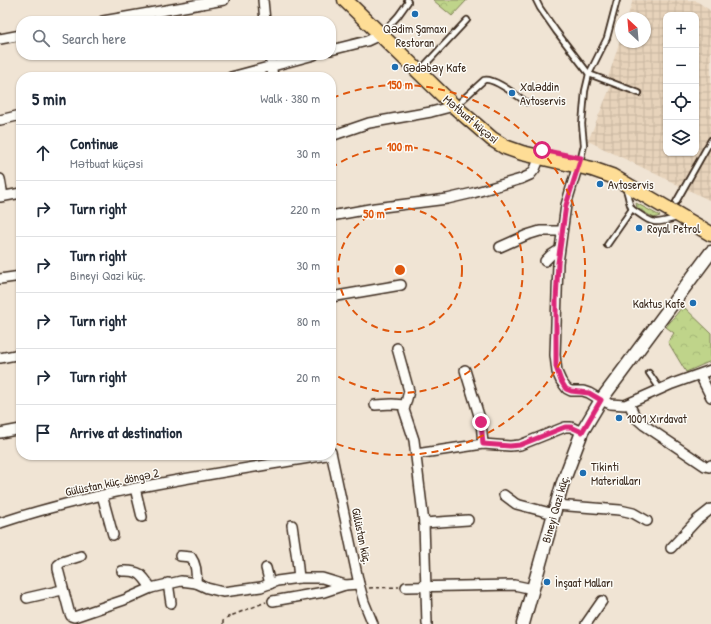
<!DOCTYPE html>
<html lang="en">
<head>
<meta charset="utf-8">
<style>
	:root { --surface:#fff; --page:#f6f6f7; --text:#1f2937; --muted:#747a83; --line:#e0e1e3 }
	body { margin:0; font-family:"Patrick Hand",sans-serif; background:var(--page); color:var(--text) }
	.controls { position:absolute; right:12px; top:12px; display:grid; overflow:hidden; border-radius:8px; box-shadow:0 1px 3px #0004 }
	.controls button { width:36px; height:36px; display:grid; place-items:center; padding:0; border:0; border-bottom:1px solid var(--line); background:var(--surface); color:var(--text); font:20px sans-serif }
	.compass { position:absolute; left:615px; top:12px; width:36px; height:36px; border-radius:50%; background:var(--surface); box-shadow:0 1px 3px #0004; rotate:334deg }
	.stop { position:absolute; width:12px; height:12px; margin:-9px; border:3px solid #db2777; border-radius:50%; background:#fff }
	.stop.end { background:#db2777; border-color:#fff; box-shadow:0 1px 4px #0008 }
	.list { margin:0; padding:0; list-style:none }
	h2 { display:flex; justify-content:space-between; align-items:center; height:52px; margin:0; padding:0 16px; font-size:17px }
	h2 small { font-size:13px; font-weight:400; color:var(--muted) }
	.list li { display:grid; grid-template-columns:26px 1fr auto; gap:12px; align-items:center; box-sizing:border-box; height:56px; padding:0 16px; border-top:1px solid var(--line) }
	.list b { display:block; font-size:15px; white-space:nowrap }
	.list p { margin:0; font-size:13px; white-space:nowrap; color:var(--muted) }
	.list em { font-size:13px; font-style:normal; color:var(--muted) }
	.icon { flex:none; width:22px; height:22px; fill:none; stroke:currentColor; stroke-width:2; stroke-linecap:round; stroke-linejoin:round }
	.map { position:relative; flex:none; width:711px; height:624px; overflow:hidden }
	.search { position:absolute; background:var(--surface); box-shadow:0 1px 3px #0004; left:16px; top:16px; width:320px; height:44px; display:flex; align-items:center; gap:10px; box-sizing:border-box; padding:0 14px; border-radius:16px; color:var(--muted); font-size:15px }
	.panel { position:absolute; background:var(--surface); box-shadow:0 1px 3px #0004; left:16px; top:72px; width:320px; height:388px; border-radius:16px }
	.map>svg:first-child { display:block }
	.industrial { fill:url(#industrial-grid); fill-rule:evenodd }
	.grass { fill:url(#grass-dots); stroke:#7d7f54 }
	.park { fill:url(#park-crowns); stroke:#7d7f54 }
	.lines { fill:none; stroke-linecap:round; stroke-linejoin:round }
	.lane-casing { stroke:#3b2a1e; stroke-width:8 }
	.street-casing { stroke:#3b2a1e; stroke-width:12 }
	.secondary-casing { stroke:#3b2a1e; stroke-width:15 }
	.primary-casing { stroke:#3b2a1e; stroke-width:17 }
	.path { stroke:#3b2a1e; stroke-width:1.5; stroke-dasharray:4 3; stroke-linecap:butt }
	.lane { stroke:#fdfcf7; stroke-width:4.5 }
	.street { stroke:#fdfcf7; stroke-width:9 }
	.secondary { stroke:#fdfcf7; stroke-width:12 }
	.primary { stroke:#fedd96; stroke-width:14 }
	.route { stroke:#db2777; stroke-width:5 }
	.ring { fill:none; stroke:#df570d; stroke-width:2; stroke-dasharray:7 5 }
	.poi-dot { fill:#1f6fb2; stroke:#fdfcf7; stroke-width:1.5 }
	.labels { text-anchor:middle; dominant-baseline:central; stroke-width:3; stroke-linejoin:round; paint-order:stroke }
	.poi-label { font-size:12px; fill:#3b2a1e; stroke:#fdfcf7; text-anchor:start }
	.street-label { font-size:12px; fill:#3b2a1e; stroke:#fdfcf7 }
	.centre { fill:#df570d; stroke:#fdfcf7; stroke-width:2 }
	.ring-label { font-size:12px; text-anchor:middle; font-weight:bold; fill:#df570d; stroke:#fdfcf7; stroke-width:3; stroke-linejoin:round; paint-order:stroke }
</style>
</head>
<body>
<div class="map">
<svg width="711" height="624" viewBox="0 0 711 624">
	<defs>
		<pattern id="industrial-grid" width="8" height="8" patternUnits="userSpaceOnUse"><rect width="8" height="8" fill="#e7d3bb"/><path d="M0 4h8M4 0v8" fill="none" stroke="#c7b5a0"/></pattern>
		<pattern id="grass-dots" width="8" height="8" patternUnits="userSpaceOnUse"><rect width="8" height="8" fill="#bfd48a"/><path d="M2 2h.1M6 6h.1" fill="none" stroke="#a5b677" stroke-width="1.8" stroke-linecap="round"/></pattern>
		<pattern id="park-crowns" width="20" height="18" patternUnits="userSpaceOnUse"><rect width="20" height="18" fill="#bfd48a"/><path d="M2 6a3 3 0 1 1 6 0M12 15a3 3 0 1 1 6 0" fill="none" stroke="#a5b677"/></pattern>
	</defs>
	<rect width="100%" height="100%" fill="#f0e4d4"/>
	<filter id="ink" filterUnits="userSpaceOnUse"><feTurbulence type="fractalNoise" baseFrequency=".025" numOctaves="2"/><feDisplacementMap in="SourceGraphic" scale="8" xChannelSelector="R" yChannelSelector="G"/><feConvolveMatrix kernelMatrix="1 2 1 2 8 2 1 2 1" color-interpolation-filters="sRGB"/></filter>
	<g filter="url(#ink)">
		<path class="industrial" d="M633,0H695L711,11V201L588,141L613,81L608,78L621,37V42H645V18H627ZM666,15H696V153H666Z"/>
		<path class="grass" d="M636,203L660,216L654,218L637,208Z"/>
		<g class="park">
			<path d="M433,0H467L452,16Z"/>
			<path d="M683,306L711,333V361L686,372L668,342L674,333L666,327Z"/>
		</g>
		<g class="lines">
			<g class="lane-casing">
				<g id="lane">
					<path d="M536,0L540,8L556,31L589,74L639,93"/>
					<path d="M386,29L398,16L408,2L407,0"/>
					<path d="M424,66L467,20"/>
					<path d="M461,101L484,80C494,77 517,96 526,102"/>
					<path d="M581,158L584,145L582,124L585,91L589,74L607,38L617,0"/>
					<path d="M625,188C629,195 628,203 632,209C654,224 651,225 677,218"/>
					<path d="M676,202L711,140"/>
					<path d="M607,245L632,209"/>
					<path d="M649,373L660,389"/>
				</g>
			</g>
			<g class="street-casing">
				<g id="street">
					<path d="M263,0L265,21"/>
					<path d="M103,21L224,0"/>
					<path d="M0,39L21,35"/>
					<path d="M331,50L367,41L380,35"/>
					<path d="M270,55L273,77"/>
					<path d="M231,77L314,55"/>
					<path d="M0,120L21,115"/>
					<path d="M331,136L369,123L431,112L454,106"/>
					<path d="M578,165L566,205L558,263L555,355L557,372L561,381L567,389L571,391H583L589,393L601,400L610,404L625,405L672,384L711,370"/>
					<path d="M0,179L3,196"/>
					<path d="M0,197L21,193"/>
					<path d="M331,216L375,208L447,199L473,193L521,179L530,175L535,169L540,157"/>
					<path d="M500,247L527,235L540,231H562"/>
					<path d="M545,261L551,255L559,250"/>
					<path d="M0,279L21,276"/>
					<path d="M331,297L401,285"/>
					<path d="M397,348L409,391L404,410L414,440L424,523L427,624"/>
					<path d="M0,358L21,354"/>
					<path d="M465,370L481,422L483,444"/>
					<path d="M700,375L711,397"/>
					<path d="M629,404L636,418L644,425L705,466L709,467L711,465"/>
					<path d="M375,405L392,404L405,405"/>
					<path d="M0,433L21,429"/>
					<path d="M331,452L359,584L364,602L373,624"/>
					<path d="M416,454L483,444L510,446L520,445L565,427H571L582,432"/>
					<path d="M135,488L142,517"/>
					<path d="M102,495L113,535"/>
					<path d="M504,495L516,504L554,514"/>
					<path d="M556,505L620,510L633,513L647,521"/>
					<path d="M0,523C105,488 216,474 326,455"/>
					<path d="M424,523L468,520"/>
					<path d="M292,525L297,559L299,578"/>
					<path d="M671,548L697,520L711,509"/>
					<path d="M81,556L62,562L58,565V569L69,611L71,616L74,617L124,600L151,588L181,581L196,583L207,588L223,592L261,587L277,581L299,578H322L345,585L359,584"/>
					<path d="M180,556L191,557C196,564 197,574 196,583"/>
					<path d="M266,568L270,584"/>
					<path d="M122,571C139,570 142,574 151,588"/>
					<path d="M168,583L171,603"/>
					<path d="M406,587L514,585L533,589"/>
					<path d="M27,598L62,590"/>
					<path d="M273,601L324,592L345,585"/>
					<path d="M586,624L602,601"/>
				</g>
			</g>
			<g class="secondary-casing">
				<path id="secondary" d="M523,624L562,485L582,432L601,400L711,252"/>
			</g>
			<g class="primary-casing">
				<path id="primary" d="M345,0L454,106L492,139L505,147L522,153L592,169L612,176L711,234"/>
			</g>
			<g class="path">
				<path d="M369,588L399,587"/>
				<path d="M223,624V621L228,617L266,602"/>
			</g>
			<use href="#lane" class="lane"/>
			<use href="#street" class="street"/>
			<use href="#secondary" class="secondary"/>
			<use href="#primary" class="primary"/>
		</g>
	</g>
	<g class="lines" filter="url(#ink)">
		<path class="route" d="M481,422L483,444L510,446L520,445L565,427H571L582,432L601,400L589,393L571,391L566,389L561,381L556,367V301L558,263L566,205L581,158L542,150"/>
	</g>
	<g class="ring">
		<circle cx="400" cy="270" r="62"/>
		<path d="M331 168A123 123 0 1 1 331 372"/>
		<path d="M332 98A185 185 0 1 1 332 442"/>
	</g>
	<g class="poi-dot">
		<circle cx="415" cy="14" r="4"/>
		<circle cx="395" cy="67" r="4"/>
		<circle cx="512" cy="93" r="4"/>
		<circle cx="600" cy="184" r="4"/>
		<circle cx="639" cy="228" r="4"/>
		<circle cx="693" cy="303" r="4"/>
		<circle cx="619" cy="418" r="4"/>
		<circle cx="583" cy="473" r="4"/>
		<circle cx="547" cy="582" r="4"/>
	</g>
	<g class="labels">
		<g class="poi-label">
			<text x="415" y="28" text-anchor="middle">Qədim Şamaxı<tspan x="415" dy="14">Restoran</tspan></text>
			<text x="403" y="67">Gədəbəy Kafe</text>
			<text x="520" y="86">Xaləddin<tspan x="520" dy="14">Avtoservis</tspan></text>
			<text x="608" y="184">Avtoservis</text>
			<text x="647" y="228">Royal Petrol</text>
			<text x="685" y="303" text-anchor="end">Kaktus Kafe</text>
			<text x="627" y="418">1001 Xırdavat</text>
			<text x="591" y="466">Tikinti<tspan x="591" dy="14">Materialları</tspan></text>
			<text x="555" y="582">İnşaat Malları</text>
		</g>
		<g class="street-label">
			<text transform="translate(471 119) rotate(40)">Mətbuat küçəsi</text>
			<text transform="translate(112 482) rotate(-12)">Gülüstan küç. döngə 2</text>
			<text transform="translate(555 509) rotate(-74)">Bineyi Qazi küç.</text>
			<text transform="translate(362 536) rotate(78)">Gülüstan küç.</text>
		</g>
	</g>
	<circle cx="400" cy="270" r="6" class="centre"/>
	<g class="ring-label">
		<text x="400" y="89">150 m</text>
		<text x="400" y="151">100 m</text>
		<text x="374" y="218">50 m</text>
	</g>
</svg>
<div class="controls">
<button>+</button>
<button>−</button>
<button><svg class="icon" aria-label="locate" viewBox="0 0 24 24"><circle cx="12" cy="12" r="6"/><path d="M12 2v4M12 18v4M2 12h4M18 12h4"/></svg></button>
<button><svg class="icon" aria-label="layers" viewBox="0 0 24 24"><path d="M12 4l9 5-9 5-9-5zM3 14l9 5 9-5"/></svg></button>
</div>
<svg class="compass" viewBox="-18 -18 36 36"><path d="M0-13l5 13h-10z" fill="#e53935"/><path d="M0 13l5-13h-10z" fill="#747a83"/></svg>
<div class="stop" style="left:542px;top:150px"></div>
<div class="stop end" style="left:481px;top:422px"></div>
<div class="search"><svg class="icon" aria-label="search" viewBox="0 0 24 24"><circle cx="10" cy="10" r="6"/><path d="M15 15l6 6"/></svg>Search here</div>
<section class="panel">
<h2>5 min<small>Walk · 380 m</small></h2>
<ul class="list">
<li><svg class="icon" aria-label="ahead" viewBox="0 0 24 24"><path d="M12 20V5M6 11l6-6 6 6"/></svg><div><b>Continue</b><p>Mətbuat küçəsi</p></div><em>30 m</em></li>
<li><svg class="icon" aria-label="right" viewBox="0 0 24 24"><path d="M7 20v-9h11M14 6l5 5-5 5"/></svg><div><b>Turn right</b></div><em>220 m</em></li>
<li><svg class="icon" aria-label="right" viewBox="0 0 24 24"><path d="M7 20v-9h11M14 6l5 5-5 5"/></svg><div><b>Turn right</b><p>Bineyi Qazi küç.</p></div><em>30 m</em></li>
<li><svg class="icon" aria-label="right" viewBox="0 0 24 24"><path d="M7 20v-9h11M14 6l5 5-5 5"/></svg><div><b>Turn right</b></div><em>80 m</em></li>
<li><svg class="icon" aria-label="right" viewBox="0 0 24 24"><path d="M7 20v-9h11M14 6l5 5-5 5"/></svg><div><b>Turn right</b></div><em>20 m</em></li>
<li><svg class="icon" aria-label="arrive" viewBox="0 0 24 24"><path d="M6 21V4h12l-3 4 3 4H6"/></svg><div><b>Arrive at destination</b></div></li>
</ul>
</section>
</div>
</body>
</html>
